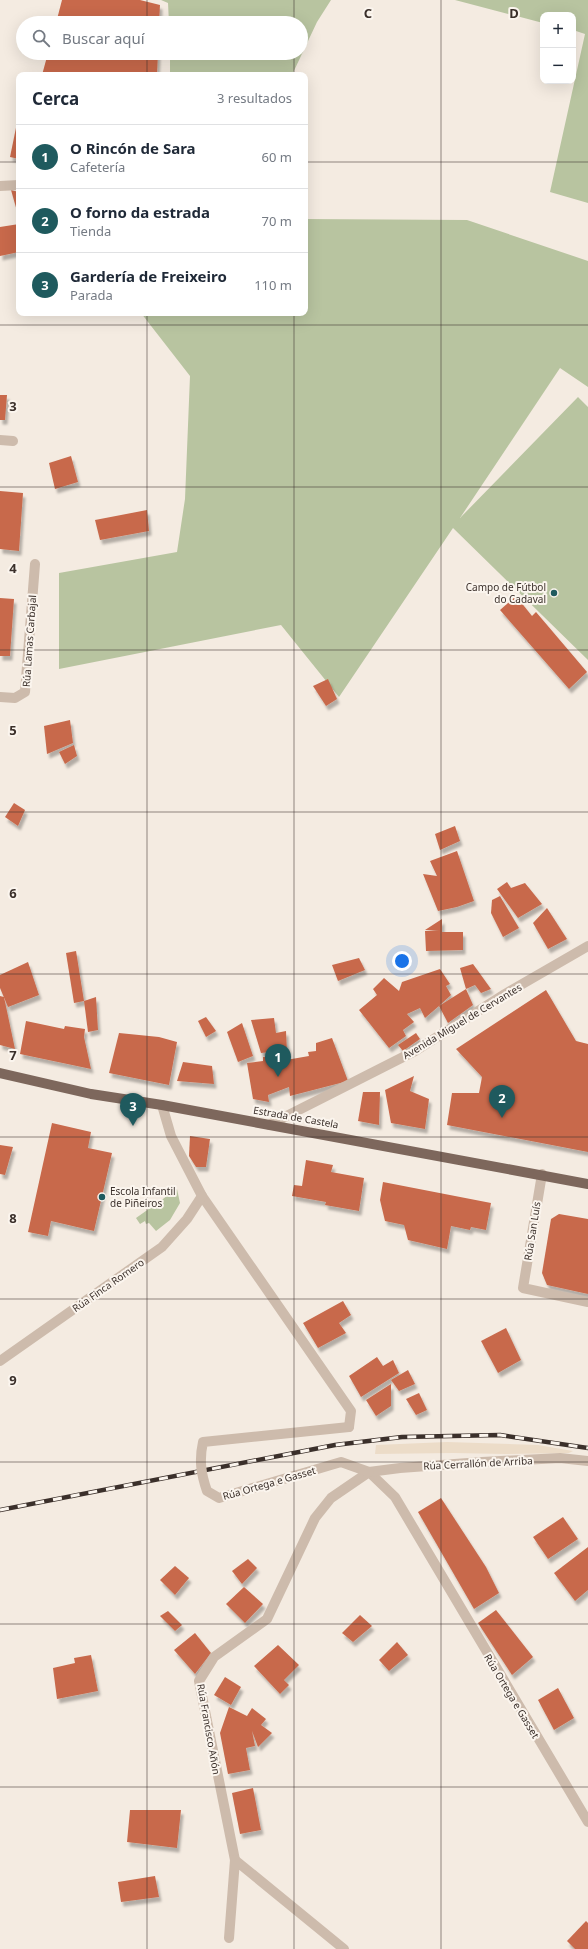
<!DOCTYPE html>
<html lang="es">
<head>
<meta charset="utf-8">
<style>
	:root { --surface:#fff; --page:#f6f6f7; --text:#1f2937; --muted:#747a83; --line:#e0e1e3; --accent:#1f5a5e }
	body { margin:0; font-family:"Noto Sans",sans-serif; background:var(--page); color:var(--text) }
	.controls { position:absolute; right:12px; top:12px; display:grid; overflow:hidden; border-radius:8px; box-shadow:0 4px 16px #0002 }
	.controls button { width:36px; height:36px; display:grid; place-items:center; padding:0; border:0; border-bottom:1px solid var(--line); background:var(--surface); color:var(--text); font:20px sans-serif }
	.you { position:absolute; left:402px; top:961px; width:14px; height:14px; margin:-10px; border:3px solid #fff; border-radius:50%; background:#1a73e8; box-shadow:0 0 0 6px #1a73e833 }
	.badge { display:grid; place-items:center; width:26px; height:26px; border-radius:50%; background:var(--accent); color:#fff; font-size:13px; font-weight:700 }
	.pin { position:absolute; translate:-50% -33px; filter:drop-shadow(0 1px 2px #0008) }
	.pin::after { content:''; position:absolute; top:21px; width:14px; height:12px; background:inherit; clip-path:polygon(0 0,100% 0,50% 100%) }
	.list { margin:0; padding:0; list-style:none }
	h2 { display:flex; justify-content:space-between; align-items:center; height:52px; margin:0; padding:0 16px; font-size:17px }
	h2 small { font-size:13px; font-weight:400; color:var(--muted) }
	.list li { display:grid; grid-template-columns:26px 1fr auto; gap:12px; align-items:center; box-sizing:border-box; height:64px; padding:0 16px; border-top:1px solid var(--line) }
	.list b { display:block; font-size:15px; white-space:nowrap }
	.list p { margin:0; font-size:13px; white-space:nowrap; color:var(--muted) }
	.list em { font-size:13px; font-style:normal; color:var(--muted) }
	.icon { flex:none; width:22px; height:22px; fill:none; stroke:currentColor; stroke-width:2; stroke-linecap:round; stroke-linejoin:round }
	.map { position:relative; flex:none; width:588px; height:1949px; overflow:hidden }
	.search { position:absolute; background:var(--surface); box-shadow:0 4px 16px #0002; left:16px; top:16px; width:292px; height:44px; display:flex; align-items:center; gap:10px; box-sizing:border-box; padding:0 14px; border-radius:22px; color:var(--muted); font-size:15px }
	.panel { position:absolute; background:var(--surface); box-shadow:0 4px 16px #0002; left:16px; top:72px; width:292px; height:244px; border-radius:8px }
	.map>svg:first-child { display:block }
	.green { fill:#b8c4a0 }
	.plaza { fill:#ecdcc8 }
	.building { fill:#c8694b; filter:url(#shadow) }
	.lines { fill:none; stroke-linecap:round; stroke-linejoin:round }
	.minor { stroke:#cdbbac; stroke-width:10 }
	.tertiary { stroke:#cdbbac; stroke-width:10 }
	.primary { stroke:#7d675c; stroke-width:10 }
	.rail-casing { stroke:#3b302b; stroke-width:4.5 }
	.rail { stroke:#fbf5ee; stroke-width:3; stroke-dasharray:9; stroke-linecap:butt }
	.minor-bridge { stroke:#cdbbac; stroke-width:10 }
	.grid { fill:none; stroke:#3b302b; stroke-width:1; stroke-opacity:0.55 }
	.poi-dot { fill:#1f5a5e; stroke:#fbf5ee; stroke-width:1.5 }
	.labels { text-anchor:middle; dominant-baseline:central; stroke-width:4; stroke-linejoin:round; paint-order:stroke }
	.poi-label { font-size:10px; fill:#3b302b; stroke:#fbf5ee; text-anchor:end }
	.street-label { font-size:10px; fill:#3b302b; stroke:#fbf5ee }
	.grid-label { font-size:13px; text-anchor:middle; font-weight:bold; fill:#3b302b; stroke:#fbf5ee; stroke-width:4; stroke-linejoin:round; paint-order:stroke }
</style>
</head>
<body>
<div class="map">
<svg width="588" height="1949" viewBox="0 0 588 1949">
	<defs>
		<filter id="shadow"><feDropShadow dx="2.5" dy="4.5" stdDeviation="1" flood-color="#0004"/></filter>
	</defs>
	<rect width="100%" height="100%" fill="#f4ebe1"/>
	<g class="green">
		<path d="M161,0H331L317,22L292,75H170V53H301V23H169L168,3Z"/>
		<path d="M455,0H588V203L550,192L585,34L573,30V15H543V23Z"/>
		<path d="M305,219L467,220L588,261V387L560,368L460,518L578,397L588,407V660L453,528L339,697L281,625L59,669V573L177,552L185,499L190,376L141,313H305Z"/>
		<path d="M177,1189L180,1203L170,1220L156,1231L149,1223L146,1224L145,1221L140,1224L136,1218Z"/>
	</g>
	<path class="plaza" d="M447,1442L538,1445L573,1451L569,1453L506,1454L453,1453L375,1454L376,1445Z"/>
	<g class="building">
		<path d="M62,0H140L160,5L159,23H56Z"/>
		<path d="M48,53H158L157,75H42Z"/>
		<path d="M18,118H19V159L10,157Z"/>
		<path d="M11,190L19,192V218Z"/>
		<path d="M19,224V252L0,256V227Z"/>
		<path d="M0,395H7L5,420H0Z"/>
		<path d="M71,456L78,482L55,489L49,463Z"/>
		<path d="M0,491L23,493L19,551L0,549Z"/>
		<path d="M147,510L149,531L100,540L95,520Z"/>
		<path d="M516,596L532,616L536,612L587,672L569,689L500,610Z"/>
		<path d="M0,598L14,599L10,656H0Z"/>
		<path d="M328,679L337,699L326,706L313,686Z"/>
		<path d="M70,720L73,743L47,754L44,726Z"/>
		<path d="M74,745L77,756L65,764L59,752Z"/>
		<path d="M14,803L25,810L18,826L5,817Z"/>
		<path d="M455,826L460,841L440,850L435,834Z"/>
		<path d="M457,851L474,901L457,907L438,911L423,874L437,876L430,861Z"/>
		<path d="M507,882L511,888L525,883L542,904L518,918L497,889Z"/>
		<path d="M500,896L519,928L503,937L491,913L492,900Z"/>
		<path d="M547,908L567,939L548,949L533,923Z"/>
		<path d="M442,919V932H463V950L426,951L425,931H439L425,930Z"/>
		<path d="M76,951L84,1001L74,1003L66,953Z"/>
		<path d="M359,958L365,970L338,981L332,965Z"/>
		<path d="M28,962L39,995L8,1007L0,988V975Z"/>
		<path d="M473,964L491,989L481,993L475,985L466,989L460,968Z"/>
		<path d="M440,969L450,984L446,986L451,995L439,1006L466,989L473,1005L448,1023L439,1006L425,1018L420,1008L407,1014L414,1022L403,1030L406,1036L389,1048L359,1010L377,995L373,989L384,978L399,991L402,982Z"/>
		<path d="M546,990L576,1041L588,1044V1152L447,1125L452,1093H479L482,1077L456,1049Z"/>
		<path d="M0,996L4,997L15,1049L0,1045Z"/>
		<path d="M96,997L98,1030L88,1032L84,1001Z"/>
		<path d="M206,1017L216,1031L206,1037L198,1021Z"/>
		<path d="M274,1018L276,1033L286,1031L287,1052L280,1055L278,1051L261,1053L251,1020Z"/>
		<path d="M26,1021L64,1029L65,1026L85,1029L84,1037L91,1069L20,1054Z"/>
		<path d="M242,1023L253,1056L238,1062L227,1032Z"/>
		<path d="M119,1033L159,1037L177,1042L169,1085L109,1073Z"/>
		<path d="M416,1033L420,1039L403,1051L398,1045Z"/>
		<path d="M332,1038L348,1081L290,1096L289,1087L268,1095L269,1102L253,1099L247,1063L263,1061V1057L286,1056V1060L309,1056L308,1052L316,1051V1043Z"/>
		<path d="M183,1062L212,1066L214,1084L177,1081Z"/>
		<path d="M414,1076L410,1091L429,1099L425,1129L391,1123L385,1090Z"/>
		<path d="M363,1092H380L379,1125L358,1121Z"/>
		<path d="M52,1123L91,1132L88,1148L112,1153L94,1231L51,1221L48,1236L28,1232Z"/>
		<path d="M190,1136L210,1139L206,1167H196L189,1156Z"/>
		<path d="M0,1145L13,1147L5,1175L0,1174Z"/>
		<path d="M306,1160L333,1165L331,1172L364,1178L359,1211L325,1205L326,1202L292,1196L294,1185L302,1186Z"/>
		<path d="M383,1182L491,1203L486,1230L471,1227L470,1230L451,1226L447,1249L408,1240L404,1225L385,1221L380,1200Z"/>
		<path d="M559,1214L588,1219V1294L547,1285L542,1273L551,1219Z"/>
		<path d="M343,1301L351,1315L339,1323L346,1333L318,1348L303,1323Z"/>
		<path d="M506,1328L521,1360L498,1373L481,1341Z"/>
		<path d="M377,1357L383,1366L393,1360L399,1373L361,1397L349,1376Z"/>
		<path d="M408,1370L415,1384L399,1391L391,1380Z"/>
		<path d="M391,1384V1406L376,1416L366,1400Z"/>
		<path d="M419,1393L427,1410L416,1415L406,1399Z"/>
		<path d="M441,1498L486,1567L499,1593L474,1609L418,1512Z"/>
		<path d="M563,1517L578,1539L548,1559L533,1537Z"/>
		<path d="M588,1547V1590L575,1601L554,1573Z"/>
		<path d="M248,1559L257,1568L242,1584L232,1571Z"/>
		<path d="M175,1566L189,1578L175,1595L160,1580Z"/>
		<path d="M244,1587L263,1604L245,1623L226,1604Z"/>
		<path d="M496,1610L533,1657L512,1675L478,1623Z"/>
		<path d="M168,1611L182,1625L175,1631L160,1616Z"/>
		<path d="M360,1615L372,1626L353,1642L342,1633Z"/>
		<path d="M195,1633L211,1653L195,1674L174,1650Z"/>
		<path d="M397,1642L408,1655L389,1671L379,1660Z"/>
		<path d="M278,1645L299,1665L284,1680L289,1685L280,1694L254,1666Z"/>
		<path d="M91,1655L98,1691L57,1699L53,1668L75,1663L74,1658Z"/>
		<path d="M225,1677L241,1687L231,1705L214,1695Z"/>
		<path d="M558,1688L574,1718L554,1730L538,1700Z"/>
		<path d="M229,1707L247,1716L252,1708L266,1719L261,1725L272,1733L258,1747L252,1731L255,1746L246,1748L250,1770L228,1774L220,1733Z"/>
		<path d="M253,1788L261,1830L240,1834L232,1793Z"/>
		<path d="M130,1810H181L177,1848L127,1842Z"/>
		<path d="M155,1876L159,1897L121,1902L118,1882Z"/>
		<path d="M586,1921L588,1923V1949H575L567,1941Z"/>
	</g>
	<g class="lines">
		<g class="minor">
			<path d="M0,186L19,185"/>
			<path d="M0,440L13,441"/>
			<path d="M0,697L15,698L25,692L35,564"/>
			<path d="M162,1105L171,1136L202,1196L351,1411L349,1427"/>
			<path d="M542,1174L523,1288L588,1302"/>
			<path d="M0,1361L162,1247L187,1219L202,1196"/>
			<path d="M369,1472L395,1497L588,1822"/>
			<path d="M235,1860L199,1681L214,1657L267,1619L315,1518L331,1498L369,1472L400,1468L482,1462L560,1458L588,1461"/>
			<path d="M229,1938L235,1860L344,1949"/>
		</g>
		<path class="tertiary" d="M269,1125L415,1051L505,994L588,946"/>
		<path class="primary" d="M0,1073L91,1094L162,1105L588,1184"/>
		<g class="rail-casing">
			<path id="rail" d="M0,1510L335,1445L402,1437L500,1435L588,1448"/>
		</g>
		<use href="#rail" class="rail"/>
		<path class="minor-bridge" d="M349,1427L203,1442C199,1460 201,1474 207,1491L219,1498L341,1462L369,1472"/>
	</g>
	<path class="grid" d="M147,0V23M294,0V23M441,0V1949M147,53V75M294,53V75M0,162H19M305,162H588M147,313V1949M294,313V1949M0,325H588M0,487H588M0,650H588M0,812H588M0,974H588M0,1137H588M0,1299H588M0,1462H588M0,1624H588M0,1787H588"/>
	<g class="poi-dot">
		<circle cx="554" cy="593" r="4"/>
		<circle cx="102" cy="1197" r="4"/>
	</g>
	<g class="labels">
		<g class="poi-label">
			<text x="546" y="587">Campo de Fútbol<tspan x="546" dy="12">do Cadaval</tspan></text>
			<text x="110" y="1191" text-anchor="start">Escola Infantil<tspan x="110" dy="12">de Piñeiros</tspan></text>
		</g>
		<g class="street-label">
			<text transform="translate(29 641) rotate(-86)">Rúa Lamas Carbajal</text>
			<text transform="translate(462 1021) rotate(-31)">Avenida Miguel de Cervantes</text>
			<text transform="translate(296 1117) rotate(10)">Estrada de Castela</text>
			<text transform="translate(532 1231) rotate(-81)">Rúa San Luís</text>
			<text transform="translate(108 1285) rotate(-35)">Rúa Finca Romero</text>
			<text transform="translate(478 1463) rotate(-3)">Rúa Cerrallón de Arriba</text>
			<text transform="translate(269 1483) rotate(-16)">Rúa Ortega e Gasset</text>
			<text transform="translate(512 1696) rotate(59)">Rúa Ortega e Gasset</text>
			<text transform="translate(209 1729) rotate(80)">Rúa Francisco Añón</text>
		</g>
	</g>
	<g class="grid-label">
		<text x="368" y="18">C</text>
		<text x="514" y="18">D</text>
		<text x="13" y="411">3</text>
		<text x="13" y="573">4</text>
		<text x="13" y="735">5</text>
		<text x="13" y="898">6</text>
		<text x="13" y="1060">7</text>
		<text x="13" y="1223">8</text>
		<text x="13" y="1385">9</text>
	</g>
</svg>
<div class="controls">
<button>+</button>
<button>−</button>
</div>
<div class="you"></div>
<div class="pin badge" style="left:278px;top:1077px">1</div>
<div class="pin badge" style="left:502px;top:1118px">2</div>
<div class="pin badge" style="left:133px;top:1126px">3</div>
<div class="search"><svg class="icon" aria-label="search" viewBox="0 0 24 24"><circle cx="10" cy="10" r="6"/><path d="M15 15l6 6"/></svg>Buscar aquí</div>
<section class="panel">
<h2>Cerca<small>3 resultados</small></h2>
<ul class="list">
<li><span class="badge">1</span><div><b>O Rincón de Sara</b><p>Cafetería</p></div><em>60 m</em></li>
<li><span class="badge">2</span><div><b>O forno da estrada</b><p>Tienda</p></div><em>70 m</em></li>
<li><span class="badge">3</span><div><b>Gardería de Freixeiro</b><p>Parada</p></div><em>110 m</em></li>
</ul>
</section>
</div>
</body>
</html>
